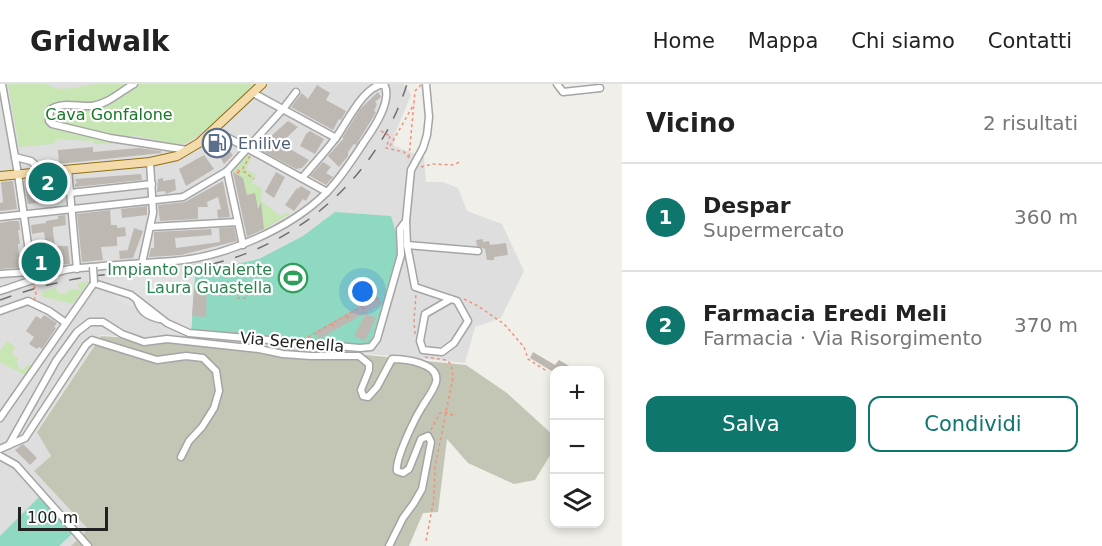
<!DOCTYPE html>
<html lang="it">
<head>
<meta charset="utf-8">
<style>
	:root { --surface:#fff; --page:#f2f2f2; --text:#222; --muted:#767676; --line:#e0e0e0; --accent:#0f766e }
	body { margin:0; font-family:"DejaVu Sans",sans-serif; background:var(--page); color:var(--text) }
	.controls { position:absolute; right:18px; bottom:18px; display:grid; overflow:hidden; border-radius:12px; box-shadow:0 3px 9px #0003 }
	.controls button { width:54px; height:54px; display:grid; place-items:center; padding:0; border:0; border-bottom:2px solid var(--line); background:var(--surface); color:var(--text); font:30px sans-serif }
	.scale { position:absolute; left:18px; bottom:15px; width:90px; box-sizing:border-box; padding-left:6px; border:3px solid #212121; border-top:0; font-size:16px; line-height:21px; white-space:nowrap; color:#212121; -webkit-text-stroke:4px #fff; paint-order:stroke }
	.you { position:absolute; left:363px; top:208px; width:21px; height:21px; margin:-15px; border:4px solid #fff; border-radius:50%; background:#1a73e8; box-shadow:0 0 0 9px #1a73e833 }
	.badge { display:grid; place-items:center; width:39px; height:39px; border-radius:50%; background:var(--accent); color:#fff; font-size:20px; font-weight:700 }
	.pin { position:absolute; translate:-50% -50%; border:3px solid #fff; box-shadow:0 2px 6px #0006 }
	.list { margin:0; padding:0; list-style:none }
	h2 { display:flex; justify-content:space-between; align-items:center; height:78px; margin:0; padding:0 24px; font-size:26px }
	h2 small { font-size:20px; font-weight:400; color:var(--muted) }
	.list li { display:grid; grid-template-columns:39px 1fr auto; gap:18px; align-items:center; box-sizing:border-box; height:108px; padding:0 24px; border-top:2px solid var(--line) }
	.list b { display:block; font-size:22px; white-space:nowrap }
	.list p { margin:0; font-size:20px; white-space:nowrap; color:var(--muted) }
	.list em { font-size:20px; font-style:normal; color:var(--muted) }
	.actions { display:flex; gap:12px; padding:18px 24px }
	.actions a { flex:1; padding:14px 0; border:2px solid var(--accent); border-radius:12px; text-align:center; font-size:21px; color:var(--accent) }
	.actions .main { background:var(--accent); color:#fff }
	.icon { flex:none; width:33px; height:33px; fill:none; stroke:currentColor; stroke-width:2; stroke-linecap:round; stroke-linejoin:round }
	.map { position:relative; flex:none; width:622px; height:462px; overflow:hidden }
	header { display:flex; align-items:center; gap:36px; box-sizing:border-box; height:84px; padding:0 30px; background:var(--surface); border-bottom:2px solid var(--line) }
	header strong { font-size:28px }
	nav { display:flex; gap:33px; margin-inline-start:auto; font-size:21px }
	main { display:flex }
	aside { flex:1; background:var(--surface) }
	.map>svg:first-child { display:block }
	.residential { fill:#dfdede }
	.construction { fill:#c3c5b5 }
	.grass { fill:#c8e5b4 }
	.pitch { fill:#8fd8c2 }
	.parking { fill:#e1e1e1 }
	.building { fill:#beb8b2 }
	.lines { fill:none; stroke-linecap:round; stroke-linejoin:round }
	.minor-casing { stroke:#a5a5a5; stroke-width:9 }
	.major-casing { stroke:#90700e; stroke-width:10 }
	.path { stroke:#ed927d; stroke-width:1.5; stroke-dasharray:3 3; stroke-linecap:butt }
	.minor { stroke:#fff; stroke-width:6 }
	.major { stroke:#f4dbab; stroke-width:8 }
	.rail { stroke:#6f6f6f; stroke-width:1.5; stroke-dasharray:12 12; stroke-linecap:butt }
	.minor-bridge-casing { stroke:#a5a5a5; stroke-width:9; stroke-linecap:butt }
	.path-bridge { stroke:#ed927d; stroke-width:1.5; stroke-dasharray:3 3; stroke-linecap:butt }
	.minor-bridge { stroke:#fff; stroke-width:6 }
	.labels { text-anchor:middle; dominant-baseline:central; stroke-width:4.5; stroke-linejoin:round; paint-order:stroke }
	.park-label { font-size:16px; fill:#177827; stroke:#fff }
	.service-label { font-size:16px; fill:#4e5e75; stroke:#fff; text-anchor:start }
	.leisure-label { font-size:16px; fill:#27864d; stroke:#fff; text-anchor:end }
	.street-label { font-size:16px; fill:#212121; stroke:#fff }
</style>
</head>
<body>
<header>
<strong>Gridwalk</strong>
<nav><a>Home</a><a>Mappa</a><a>Chi siamo</a><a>Contatti</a></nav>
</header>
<main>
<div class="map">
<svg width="622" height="462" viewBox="0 0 622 462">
	<rect width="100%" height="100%" fill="#f1efe9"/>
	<path class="residential" d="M0,0H404L411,11L395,50L394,62L424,73L426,98H443L458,104L467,127L502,140L524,187L501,234L475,243L465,279L407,273L101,251L37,347L51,372L34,387L88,445L71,462H0Z"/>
	<path class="construction" d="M101,252L347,269L466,281L507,309L554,352V365L535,396L514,400L468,379L447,355L438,428L423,429L409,462H71L88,445L34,387L51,372L37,348Z"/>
	<g class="grass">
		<path d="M8,0H47C61,10 81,1 96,0C148,0 201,0 253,0C242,12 196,59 182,60C168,60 146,53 132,51L128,59L94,60L93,57L58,55L53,60L19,63Z"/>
		<path d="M247,71L252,73L246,85L256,91L252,99L262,104L261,117L281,132L288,128L290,130L264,145L261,122L250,124L255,110L247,111L243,94L233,88Z"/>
		<path d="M89,197L73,220L43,213L41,209L56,203L57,208L67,210L68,206L79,205L78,199Z"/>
		<path d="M7,257L15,263L12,270L19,275L16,277L19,285L23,286L28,280L31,282L25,291L0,278V267Z"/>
	</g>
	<g class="pitch">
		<path d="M335,128L391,132L398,156V175L371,258L363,262L304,257L303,254L299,256L191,246L195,189L259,175L303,152Z"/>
		<path d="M40,412L73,449L59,462H0V452Z"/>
	</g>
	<path class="parking" d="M195,189L191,251L165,249L154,237L152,231L142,223L125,221L104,205L103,196Z"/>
	<g class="building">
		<path d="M317,1L330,9L326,16L346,27L341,36L339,35L333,46L291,23L302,9L308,15Z"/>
		<path d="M378,8L381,13L375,18L377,20L374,27L376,28L372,35L356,61L354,60L348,68V72L339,83L328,72L344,54H342L360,25Z"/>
		<path d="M288,37L298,43L284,56L287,58L285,62L309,76L302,84L296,85L262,67L259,62L268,52L270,53Z"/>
		<path d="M310,47L324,55L315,70L300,62L306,50Z"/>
		<path d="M218,54L233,71L224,80L212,59Z"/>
		<path d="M93,63V68L139,64L161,67V69L59,80L58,66Z"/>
		<path d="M204,71L214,85L186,102L179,85Z"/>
		<path d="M323,78L331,83L326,89L333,93L326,101L310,92Z"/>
		<path d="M233,88L243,94L247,111L255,109L258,125L261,118L264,145L247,153Z"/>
		<path d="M276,88L285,93L274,114L265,108Z"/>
		<path d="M141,90L142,96L75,103V100L77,99L75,95Z"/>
		<path d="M62,93L63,106L44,108L45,118L28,120L24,96Z"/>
		<path d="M163,94V97L175,95L176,106L166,110L165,107L157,108L158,95Z"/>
		<path d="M13,97L17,125L0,127V119L3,118L1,98Z"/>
		<path d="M223,97L230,133L218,134L217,126L221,125L218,113L207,118L208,123H198V135L160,137L158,121L185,118Z"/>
		<path d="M301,102L311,108L306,117L303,115L294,127L285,121L297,104L298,105Z"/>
		<path d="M147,122V131L122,134L121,125Z"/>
		<path d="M110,126L111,141H117V144L125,143L126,152L117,153V162L101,163L103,176L82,178L77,130Z"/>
		<path d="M65,131L66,141L53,143V148L55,162H68L70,180L36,182V170L47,169L44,148L32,150L31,141L46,139V137L58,135V132Z"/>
		<path d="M10,137H19L20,146H18L20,160H18L19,171H23L24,183L0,185V139Z"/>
		<path d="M234,143L237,157L181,171L149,173L151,164H154V148L211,145L212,151L175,154L176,164L220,158L219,144Z"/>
		<path d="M134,144L143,147L133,174L120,175L119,167L127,166V168Z"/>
		<path d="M483,155V158L489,157L490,161L506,159L508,171L494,173V176H487L485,165L477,162L476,156Z"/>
		<path d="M194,204H207L206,233L192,232Z"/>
		<path d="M378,212L381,220L319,255L315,248Z"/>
		<path d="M366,229L376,234L365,257L354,252Z"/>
		<path d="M44,231L57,239L54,243L56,244L42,265L39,263L37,265L29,260L34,253L26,247L36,232L41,235Z"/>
		<path d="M533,268L555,281L559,276L576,286H555V289L530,274Z"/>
		<path d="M23,360L37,374L30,381L15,366Z"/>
	</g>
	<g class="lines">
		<g class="minor-casing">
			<g id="minor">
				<path d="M2,0L18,90L33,196"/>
				<path d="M134,0C121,7 108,20 92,22C78,23 61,17 50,26L49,37L52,40L110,54L187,66"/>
				<path d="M426,0L429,33L427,51L423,64L411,86L406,137L407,161L415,203L457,217L468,237L454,259L442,268L423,266L420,257L425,230L451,215"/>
				<path d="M557,0L563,8L600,4"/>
				<path d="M253,9L336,54"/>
				<path d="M214,46L327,108"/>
				<path d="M15,73L31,77L43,88"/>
				<path d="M68,86L77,185"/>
				<path d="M227,87L243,161"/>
				<path d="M70,109L152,100"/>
				<path d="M0,133L183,113L227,87L283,25L296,8"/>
				<path d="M150,143L238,138"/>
				<path d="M407,161L478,167"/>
				<path d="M142,179L153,129L150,78"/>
				<path d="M0,190L60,186"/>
				<path d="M0,207C21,200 43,192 65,186C77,183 90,184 102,182C126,180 150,179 174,177C224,173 290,145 326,109C341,94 353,75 364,58C374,44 393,16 384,0C363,2 347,39 335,55C325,68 313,81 302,94"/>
				<path d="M137,216C141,228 147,232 159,235"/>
				<path d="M0,227L28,217L49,227L66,239"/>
				<path d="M0,334L94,199L131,211L167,239L189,249L360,264L371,263L377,255L401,171L400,145L406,137"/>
				<path d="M9,361L56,277L77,248L90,238H103L122,250L144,258L167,255L259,265L283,270L311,272H359L369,280V286L361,306L363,312L368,313L377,303L392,275C405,275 440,279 436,298C434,306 426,316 422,323C415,334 395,375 397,387L403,389L409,385L421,355L428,352L431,358L422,405L414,419L403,434L389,462"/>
				<path d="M0,365L25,354L86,261L92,256L157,276L186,272L203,274L216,287L219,307L214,324L202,343L189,357L181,373"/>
				<path d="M0,372L16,381L88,462"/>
			</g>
		</g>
		<g class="major-casing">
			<path id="major" d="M0,92L150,78L177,72L199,59L262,0"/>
		</g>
		<g class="path">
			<path d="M390,52L386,64L404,68L410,75"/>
			<path d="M390,62L414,20"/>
			<path d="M250,72L242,86L254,95"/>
			<path d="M409,73L415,7L421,1"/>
			<path d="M421,83L433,80L454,81L461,77"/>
			<path d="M240,88L238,86L236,87L238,89L242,88"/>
			<path d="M237,214H246"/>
			<path d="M464,215L478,222L504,240L524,263L528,275L548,288"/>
			<path d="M363,223L366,229"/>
			<path d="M347,232L350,237"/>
			<path d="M332,240L335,245"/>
			<path d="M415,250L414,237L416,210"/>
			<path d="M308,253L377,214L380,219"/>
			<path d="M425,273L446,276L451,280L453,293L435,383L434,414L426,457"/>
			<path d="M431,346L440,329L445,328L452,331L456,330"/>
		</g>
		<use href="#minor" class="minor"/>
		<use href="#major" class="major"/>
		<path class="rail" d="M0,216C33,204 66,195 102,191C132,188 163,189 193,184C291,168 377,96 407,0"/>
		<g class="minor-bridge-casing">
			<path id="minor-bridge" d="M93,183L94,199"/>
		</g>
		<g class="path-bridge">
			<path d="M381,47L390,52"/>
			<path d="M33,196L36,210L34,217"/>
		</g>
		<use href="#minor-bridge" class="minor-bridge"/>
	</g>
	<defs>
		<g id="fuel-ring" transform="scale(1.5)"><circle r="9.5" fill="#fff" stroke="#5c6f8a" stroke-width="1.5"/><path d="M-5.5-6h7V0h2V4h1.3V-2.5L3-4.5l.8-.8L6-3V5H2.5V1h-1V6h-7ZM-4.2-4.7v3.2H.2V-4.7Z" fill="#5c6f8a"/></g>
		<g id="stadium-ring" transform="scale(1.5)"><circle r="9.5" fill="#fff" stroke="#2e9e5b" stroke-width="1.5"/><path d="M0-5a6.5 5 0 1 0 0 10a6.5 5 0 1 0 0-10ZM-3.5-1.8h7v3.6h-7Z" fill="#2e9e5b"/></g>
	</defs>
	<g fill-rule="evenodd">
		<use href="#fuel-ring" x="217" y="59"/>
		<use href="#stadium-ring" x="293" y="194"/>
	</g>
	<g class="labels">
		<g class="park-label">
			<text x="109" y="30">Cava Gonfalone</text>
		</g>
		<g class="service-label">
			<text x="238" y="59">Enilive</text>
		</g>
		<g class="leisure-label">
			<text x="272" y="185">Impianto polivalente<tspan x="272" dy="18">Laura Guastella</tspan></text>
		</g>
		<g class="street-label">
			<text transform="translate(292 258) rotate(5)">Via Serenella</text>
		</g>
	</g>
</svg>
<div class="controls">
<button>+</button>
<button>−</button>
<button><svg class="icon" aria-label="layers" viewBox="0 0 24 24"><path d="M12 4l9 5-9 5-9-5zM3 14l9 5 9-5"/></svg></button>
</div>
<div class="scale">100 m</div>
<div class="you"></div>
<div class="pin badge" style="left:41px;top:178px">1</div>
<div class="pin badge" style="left:48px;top:98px">2</div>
</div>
<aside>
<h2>Vicino<small>2 risultati</small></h2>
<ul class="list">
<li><span class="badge">1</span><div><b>Despar</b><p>Supermercato</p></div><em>360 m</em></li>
<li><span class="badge">2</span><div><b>Farmacia Eredi Meli</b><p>Farmacia · Via Risorgimento</p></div><em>370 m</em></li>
</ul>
<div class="actions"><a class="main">Salva</a><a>Condividi</a></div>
</aside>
</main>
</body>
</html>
